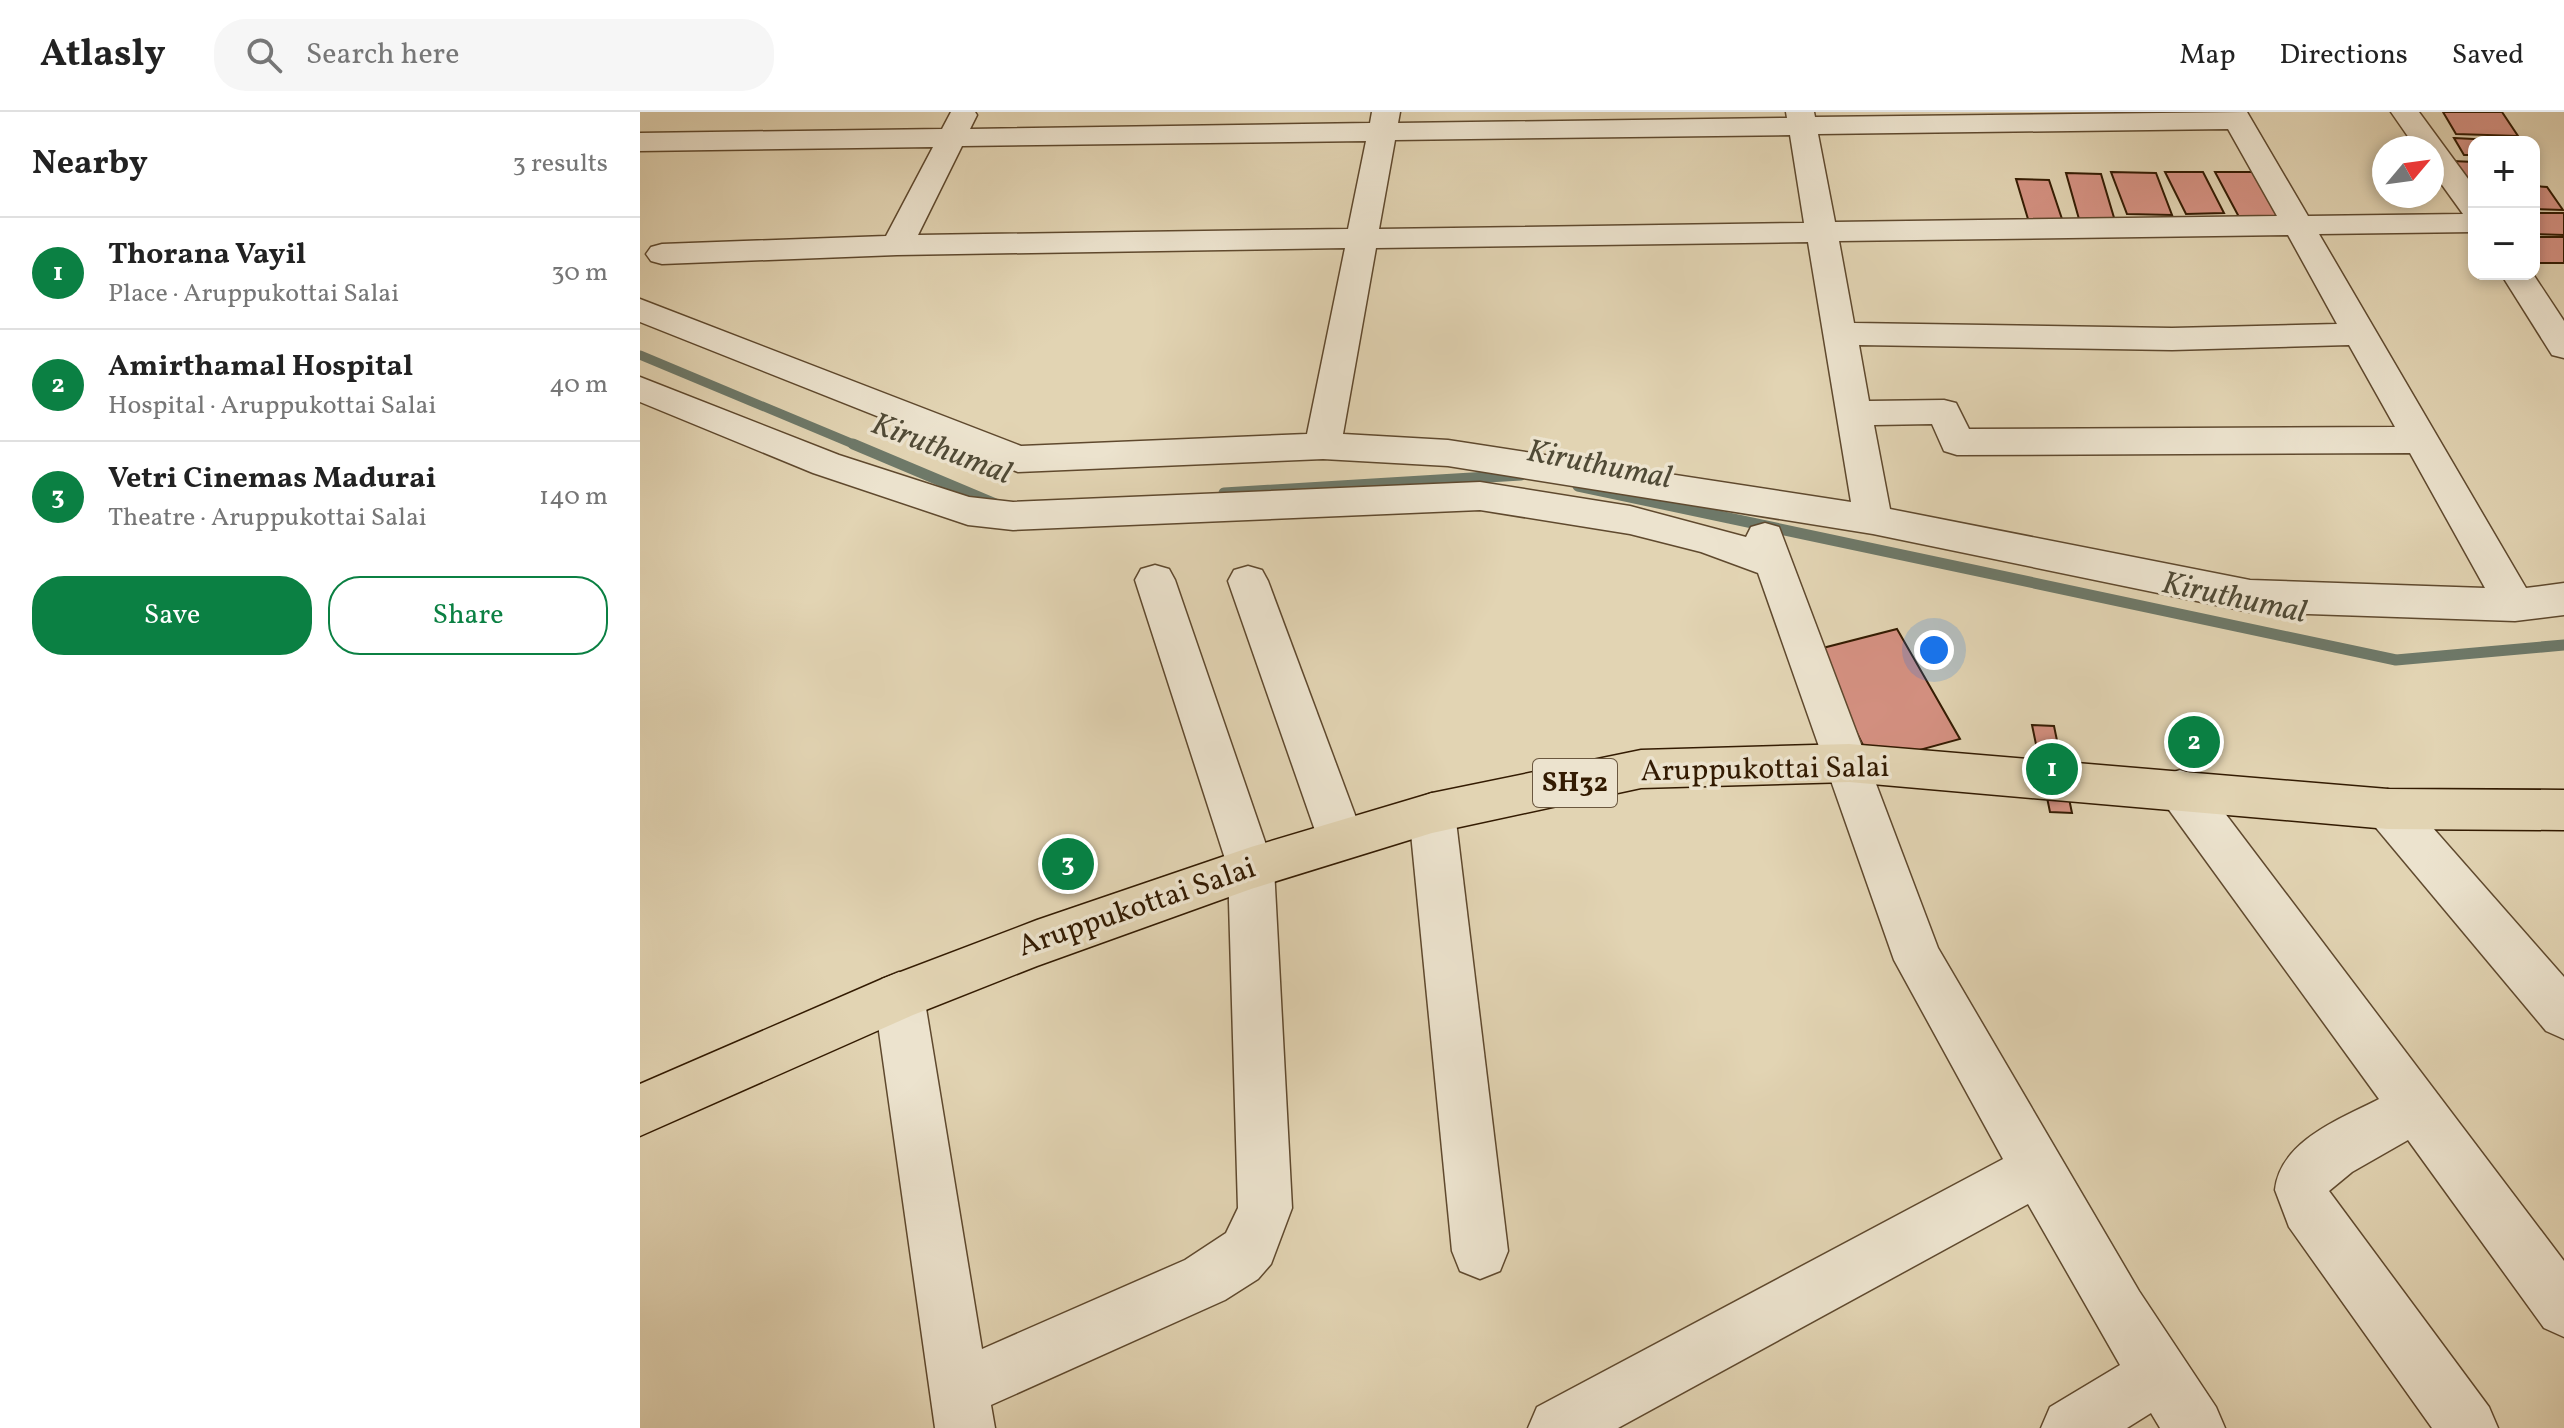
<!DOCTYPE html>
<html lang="en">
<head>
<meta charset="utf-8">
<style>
	:root { --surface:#fff; --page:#f6f6f6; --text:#222; --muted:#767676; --line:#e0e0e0; --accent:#0b8043 }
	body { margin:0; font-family:Vollkorn,serif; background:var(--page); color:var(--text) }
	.controls { position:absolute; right:24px; top:24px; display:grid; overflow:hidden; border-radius:16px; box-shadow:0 4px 12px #0003 }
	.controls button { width:72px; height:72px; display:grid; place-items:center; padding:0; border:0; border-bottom:2px solid var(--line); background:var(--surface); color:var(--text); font:40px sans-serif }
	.compass { position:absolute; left:1732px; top:24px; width:72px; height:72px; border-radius:50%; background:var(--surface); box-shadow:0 4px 12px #0003; rotate:61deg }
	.you { position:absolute; left:1294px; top:538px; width:28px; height:28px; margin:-20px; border:6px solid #fff; border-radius:50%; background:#1a73e8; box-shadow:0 0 0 12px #1a73e833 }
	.badge { display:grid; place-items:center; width:52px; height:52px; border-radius:50%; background:var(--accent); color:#fff; font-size:26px; font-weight:700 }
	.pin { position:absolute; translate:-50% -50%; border:4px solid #fff; box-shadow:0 2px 8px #0006 }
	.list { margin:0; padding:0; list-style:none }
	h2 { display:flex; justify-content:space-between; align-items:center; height:104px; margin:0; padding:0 32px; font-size:34px }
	h2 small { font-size:26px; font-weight:400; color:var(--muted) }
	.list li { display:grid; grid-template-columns:52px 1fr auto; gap:24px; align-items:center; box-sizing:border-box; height:112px; padding:0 32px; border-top:2px solid var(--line) }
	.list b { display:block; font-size:30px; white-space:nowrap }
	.list p { margin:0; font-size:26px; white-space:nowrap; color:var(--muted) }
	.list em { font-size:26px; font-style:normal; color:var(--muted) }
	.actions { display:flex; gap:16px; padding:24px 32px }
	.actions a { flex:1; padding:18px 0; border:2px solid var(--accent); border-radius:32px; text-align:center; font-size:28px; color:var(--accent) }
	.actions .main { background:var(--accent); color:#fff }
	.icon { flex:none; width:44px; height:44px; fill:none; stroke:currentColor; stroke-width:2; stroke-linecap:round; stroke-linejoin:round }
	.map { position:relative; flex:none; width:1924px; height:1316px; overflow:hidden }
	header { display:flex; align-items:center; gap:48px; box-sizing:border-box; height:112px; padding:0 40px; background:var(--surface); border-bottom:2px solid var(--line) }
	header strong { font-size:38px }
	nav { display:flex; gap:44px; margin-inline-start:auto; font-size:28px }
	.search { width:560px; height:72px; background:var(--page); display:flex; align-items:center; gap:20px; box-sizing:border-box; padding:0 28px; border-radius:32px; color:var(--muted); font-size:30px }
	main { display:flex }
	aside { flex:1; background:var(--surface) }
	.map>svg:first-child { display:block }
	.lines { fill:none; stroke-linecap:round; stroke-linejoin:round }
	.stream-far1 { stroke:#6e7969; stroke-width:9 }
	.stream { stroke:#6e7969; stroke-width:11 }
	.building { fill:#d59182; stroke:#331b02; stroke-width:2 }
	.minor-casing { stroke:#5f492e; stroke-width:3 }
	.major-casing { stroke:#331b02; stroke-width:3 }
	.minor { fill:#ece3ce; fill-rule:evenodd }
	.major { fill:#e2d4b3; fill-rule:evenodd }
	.labels { text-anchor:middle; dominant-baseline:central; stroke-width:7; stroke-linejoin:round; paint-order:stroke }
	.shield { fill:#ece3ce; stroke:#6a573f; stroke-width:2 }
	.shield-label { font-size:28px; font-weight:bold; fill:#331b02 }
	.street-label { font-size:30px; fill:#331b02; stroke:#ece3ce }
	.water-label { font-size:32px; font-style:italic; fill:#504a36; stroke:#ece3ce }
</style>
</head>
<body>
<header>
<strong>Atlasly</strong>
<div class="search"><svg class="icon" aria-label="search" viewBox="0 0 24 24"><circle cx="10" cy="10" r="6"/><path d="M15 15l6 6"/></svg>Search here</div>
<nav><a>Map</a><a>Directions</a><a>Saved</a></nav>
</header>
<main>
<aside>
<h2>Nearby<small>3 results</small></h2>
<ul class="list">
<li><span class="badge">1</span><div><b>Thorana Vayil</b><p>Place · Aruppukottai Salai</p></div><em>30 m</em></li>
<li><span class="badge">2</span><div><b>Amirthamal Hospital</b><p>Hospital · Aruppukottai Salai</p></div><em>40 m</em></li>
<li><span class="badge">3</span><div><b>Vetri Cinemas Madurai</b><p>Theatre · Aruppukottai Salai</p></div><em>140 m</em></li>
</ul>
<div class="actions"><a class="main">Save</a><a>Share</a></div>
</aside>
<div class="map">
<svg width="1924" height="1316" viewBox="0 0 1924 1316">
	<rect width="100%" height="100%" fill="#e2d4b3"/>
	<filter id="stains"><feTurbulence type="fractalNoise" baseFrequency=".0025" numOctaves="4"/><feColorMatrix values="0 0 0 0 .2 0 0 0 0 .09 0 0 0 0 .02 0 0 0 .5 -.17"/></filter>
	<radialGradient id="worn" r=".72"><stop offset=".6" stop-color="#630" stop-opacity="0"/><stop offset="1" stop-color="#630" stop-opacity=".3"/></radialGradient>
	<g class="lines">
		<path class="stream-far1" d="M0,243L218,334"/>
		<g class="stream">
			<path d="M213,332L358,393"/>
			<path d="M938,374L1756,548L1924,533"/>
			<path d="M584,381L881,363"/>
		</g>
	</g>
	<g class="building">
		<path d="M1803,0H1862L1878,24L1816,22Z"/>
		<path d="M1814,26L1853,28L1855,30H1834V43H1824Z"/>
		<path d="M1812,49L1834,50V70H1824Z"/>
		<path d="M1471,60L1516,61L1532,103L1487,102Z"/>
		<path d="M1525,60H1563L1584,101L1546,102Z"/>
		<path d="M1575,60H1621L1646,105H1599Z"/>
		<path d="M1426,61L1461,62L1475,109L1439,107Z"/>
		<path d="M1376,67L1409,68L1422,107H1388Z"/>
		<path d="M1894,74L1907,75L1923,98L1894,97Z"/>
		<path d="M1894,101H1924V123L1894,122Z"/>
		<path d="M1894,125H1924V151H1895Z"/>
		<path d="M1257,517L1320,627L1232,651L1175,538Z"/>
		<path d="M1392,613L1414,614L1432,701L1410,700Z"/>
	</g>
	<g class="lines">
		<g class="minor-casing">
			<g id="minor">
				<path d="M311,0H335L337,3L330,17L730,11L732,0H760L758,11L1147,6L1146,0H1174L1175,5L1607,0L1668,104L1823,102L1792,59V36H1776L1751,0H1779L1834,75V120L1679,122L1886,476L1924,471V503L1875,509L1610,500L1233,422L808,354L683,347L378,360L0,210V187L381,334L667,322L705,136L257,143L22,152L11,149L6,142L11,135L22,132L246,124L293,35L0,39V21L302,17ZM1588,17L1637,104L1195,110L1178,22ZM1150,23L1164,111L739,117L755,28ZM726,29L708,117L278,123L322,34ZM1648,123L1697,212L1532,216L1214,211L1199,129ZM1168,130L1211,390L808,328L703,322L736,136ZM1219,233L1532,238L1709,233L1755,315L1329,317L1316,291L1304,288L1229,289ZM1292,312L1304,339L1317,343L1770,341L1845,476L1610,468L1250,397L1234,313Z"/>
				<path d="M1861,162H1893L1924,209V246L1912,243Z"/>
				<path d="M0,265L199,343L329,385L373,390L840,370L990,394L1106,425L1111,415L1125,411L1139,415L1298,836L1499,1179L1576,1295L1585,1316H1520L1511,1301L1487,1316H1401L1410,1295L1480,1253L1388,1092L978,1316H888L897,1295L1363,1047L1254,848L1118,461L1061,440L990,422L840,398L373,418L328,413L173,361L0,290Z"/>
				<path d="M515,453L529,457L535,468L634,756L652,1096L631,1152L618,1167L585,1188L351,1293L355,1316H295L234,884L242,867L259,860L276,867L284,884L342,1237L545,1148L586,1121L598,1096L588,756L495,468L501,457Z"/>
				<path d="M608,454L622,458L628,469L724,727L717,742L701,748L685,742L678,727L588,469L594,458Z"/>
				<path d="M1540,658L1556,663L1924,1149V1225L1904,1216L1768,1028L1712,1060L1689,1079L1849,1295L1858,1316H1792L1649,1115L1635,1078C1640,1029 1700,1007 1739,987L1524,691L1518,677L1524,663Z"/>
				<path d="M1748,677L1764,683L1924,865V927L1906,919L1732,711L1726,697L1732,683Z"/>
				<path d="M792,681L808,687L815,701L868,1139L860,1159L840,1167L820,1159L812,1139L769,701L776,687Z"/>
			</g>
		</g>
		<g class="major-casing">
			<path id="major" d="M1209,632L1748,677L1924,678V718L1748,717L1209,670L1001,676L792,721L611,777L397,854L273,903L0,1024V972L242,867L397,808L611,735L792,681L1001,638Z"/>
		</g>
		<use href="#minor" class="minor"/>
		<use href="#major" class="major"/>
	</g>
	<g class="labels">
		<rect class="shield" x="893" y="647" width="84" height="48" rx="6"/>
		<g class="shield-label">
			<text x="935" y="671">SH32</text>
		</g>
		<g class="street-label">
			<text transform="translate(1125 658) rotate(-1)">Aruppukottai Salai</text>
			<text transform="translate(497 796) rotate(-19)">Aruppukottai Salai</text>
		</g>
		<g class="water-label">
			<text transform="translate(301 338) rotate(21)">Kiruthumal</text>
			<text transform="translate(959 354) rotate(11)">Kiruthumal</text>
			<text transform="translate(1594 487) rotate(12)">Kiruthumal</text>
		</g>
	</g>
	<rect width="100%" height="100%" filter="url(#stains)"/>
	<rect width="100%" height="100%" fill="url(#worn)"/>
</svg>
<div class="controls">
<button>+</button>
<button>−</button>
</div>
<svg class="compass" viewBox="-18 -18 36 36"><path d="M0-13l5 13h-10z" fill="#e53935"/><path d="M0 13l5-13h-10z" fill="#767676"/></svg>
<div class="you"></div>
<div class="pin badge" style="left:1412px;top:657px">1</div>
<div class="pin badge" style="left:1554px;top:630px">2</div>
<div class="pin badge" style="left:428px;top:752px">3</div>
</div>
</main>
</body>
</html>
